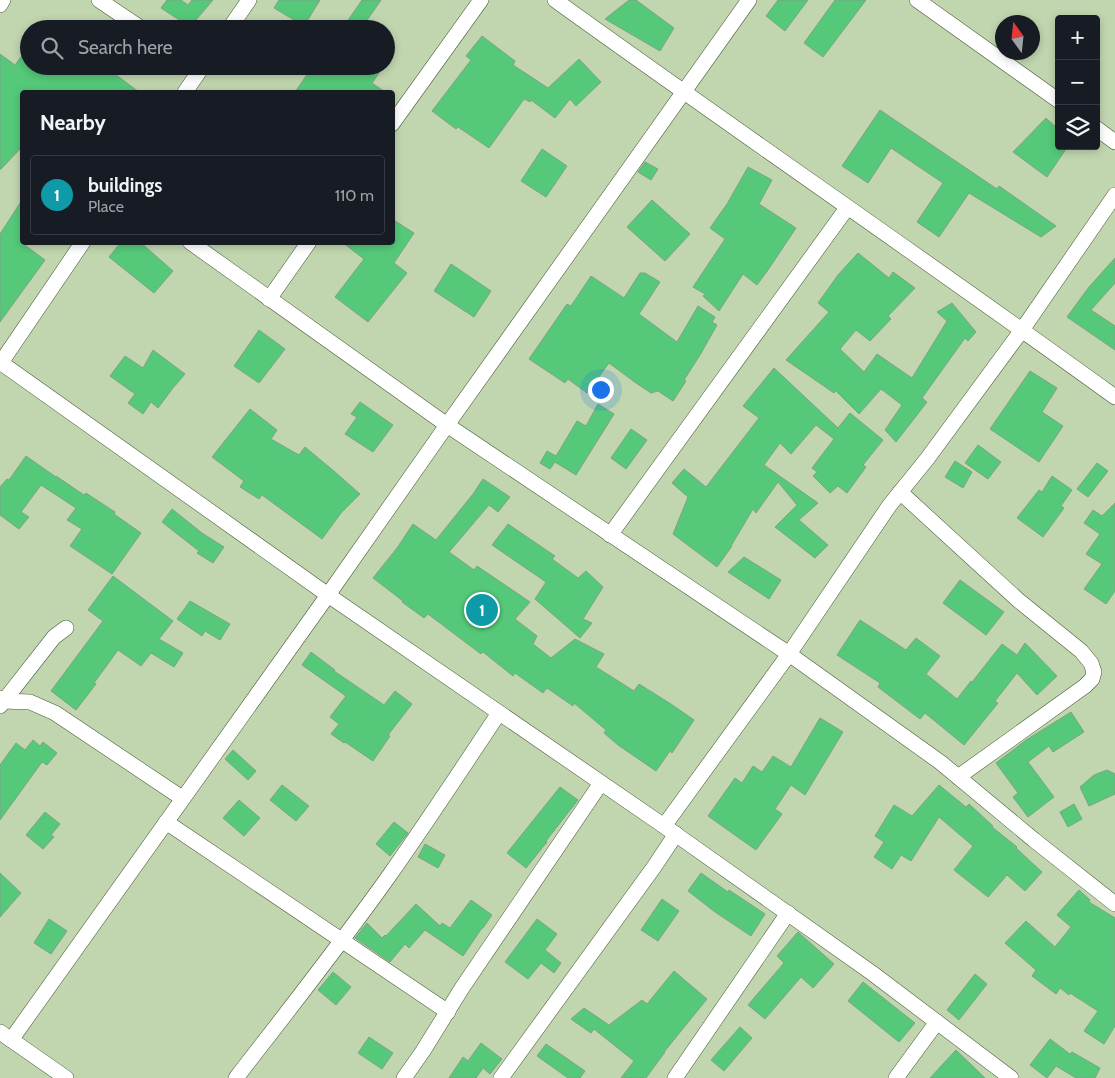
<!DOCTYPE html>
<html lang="en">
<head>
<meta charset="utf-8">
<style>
	:root { --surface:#171b24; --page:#242831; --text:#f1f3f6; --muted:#9ea1a6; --line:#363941; --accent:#db2777 }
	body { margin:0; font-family:Cabin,sans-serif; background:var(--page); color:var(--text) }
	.controls { position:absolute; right:15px; top:15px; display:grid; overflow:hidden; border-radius:5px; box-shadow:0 2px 8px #0003 }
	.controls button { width:45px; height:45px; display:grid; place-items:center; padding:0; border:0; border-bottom:1px solid var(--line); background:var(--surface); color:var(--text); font:25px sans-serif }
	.compass { position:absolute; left:995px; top:15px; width:45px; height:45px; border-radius:50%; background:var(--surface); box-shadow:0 2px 8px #0003; rotate:345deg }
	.you { position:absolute; left:600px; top:389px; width:18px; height:18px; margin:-12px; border:4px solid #fff; border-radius:50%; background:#1a73e8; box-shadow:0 0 0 8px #1a73e833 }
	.badge { display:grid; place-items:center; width:32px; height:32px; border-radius:50%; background:var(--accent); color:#fff; font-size:16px; font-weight:700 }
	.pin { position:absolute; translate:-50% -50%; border:2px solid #fff; box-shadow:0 1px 5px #0006 }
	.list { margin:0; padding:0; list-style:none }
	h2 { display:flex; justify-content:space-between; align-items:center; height:65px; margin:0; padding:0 20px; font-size:21px }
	h2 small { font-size:16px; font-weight:400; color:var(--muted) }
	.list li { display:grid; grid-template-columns:32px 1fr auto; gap:15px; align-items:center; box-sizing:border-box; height:80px; margin:0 10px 10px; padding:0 10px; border:1px solid var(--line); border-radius:5px }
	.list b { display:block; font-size:19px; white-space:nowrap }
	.list p { margin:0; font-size:16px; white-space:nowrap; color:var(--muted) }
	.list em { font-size:16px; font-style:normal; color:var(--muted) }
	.icon { flex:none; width:28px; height:28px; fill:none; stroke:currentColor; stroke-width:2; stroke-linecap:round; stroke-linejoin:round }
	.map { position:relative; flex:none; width:1115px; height:1078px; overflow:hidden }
	.search { position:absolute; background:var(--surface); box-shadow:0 2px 8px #0003; left:20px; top:20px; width:375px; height:55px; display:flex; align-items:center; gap:12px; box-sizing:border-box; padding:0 18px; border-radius:28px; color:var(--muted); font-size:19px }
	.panel { position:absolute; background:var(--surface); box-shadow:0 2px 8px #0003; left:20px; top:90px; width:375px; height:155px; border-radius:5px }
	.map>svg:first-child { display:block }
	.building { fill:#55c979; stroke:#7ea286 }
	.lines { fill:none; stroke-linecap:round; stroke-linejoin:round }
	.minor-casing { stroke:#465836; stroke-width:16 }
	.minor { stroke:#fff; stroke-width:15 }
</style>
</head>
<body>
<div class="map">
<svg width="1115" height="1078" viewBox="0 0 1115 1078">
	<rect width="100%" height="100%" fill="#c1d6af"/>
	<g class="building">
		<path d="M167,0H181L188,5L192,0H213L190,27L161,8Z"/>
		<path d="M279,0H320L304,26L274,8Z"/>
		<path d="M362,0H381L361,29H342Z"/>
		<path d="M629,0H636L674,28L660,51L605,19Z"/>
		<path d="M778,0H808L785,31L766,16Z"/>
		<path d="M835,0H866L823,57L804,43Z"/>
		<path d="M482,36L515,61L513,65L548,88L579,59L601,82L576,106L570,99L555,118L531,100L530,102L524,99L489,148L458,127L456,129L432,111L471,60L466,56Z"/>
		<path d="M29,46V66H104L139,92H22V147L0,170V54L15,65Z"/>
		<path d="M313,66H384L372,83L385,92H295Z"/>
		<path d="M880,110L997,189L999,186L1056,226L1041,237L969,193L939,237L917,222L943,183L891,148L868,183L842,166Z"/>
		<path d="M1046,118L1059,130V146H1068L1047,177L1013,152Z"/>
		<path d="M542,149L567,166L546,197L521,181Z"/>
		<path d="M645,162L658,169L651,180L638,172Z"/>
		<path d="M748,167L772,180L759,204L796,228L768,270L757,285L743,274L719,311L703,296L705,294L693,287L725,239L710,228L727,204Z"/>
		<path d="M22,200V243L45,260L0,322V234Z"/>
		<path d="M652,200L690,234L665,261L627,227Z"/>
		<path d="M392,219L414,233L394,263L407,273L368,322L335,297L364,259L342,242H392Z"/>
		<path d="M121,242H140L173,271L154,293L109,257Z"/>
		<path d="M858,253L889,278L893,272L915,288L888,316L891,319L870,341L856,330L840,349L864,372L877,354L912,378L947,321L937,312L952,303L976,332L968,341L965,338L922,398L927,402L896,442L885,430L902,405L881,389L859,414L836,391L834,393L786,360L829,312L818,303L838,275Z"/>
		<path d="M1115,258V283L1091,310L1115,326V350L1067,317L1089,287Z"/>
		<path d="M451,264L491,291L474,317L434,291Z"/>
		<path d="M640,273H645L660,282L639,314L677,342L698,306L715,317L712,322L717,325L700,355L684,380L686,381L673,401L658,391L651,393L636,383L609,363L587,393L568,379L565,383L529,359L567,304L571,306L591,276L624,298Z"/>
		<path d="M259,330L285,349L259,383L234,366Z"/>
		<path d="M153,350L185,374L173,388L158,408L151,402L143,414L128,403L135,394L110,376L125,356L143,368Z"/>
		<path d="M774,368L838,428L850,413L883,440L863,465L866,467L847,493L838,486L830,493L813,476L817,472L812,468L834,439L816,425L791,454L780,443L764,465L818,503L799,520L828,545L815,558L775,527L797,505L778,482L756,513L753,509L731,546H732L717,567L673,534L688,497L672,483L684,469L706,487L759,418L743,406Z"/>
		<path d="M1030,371L1057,388L1042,412L1063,426L1039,462L990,429Z"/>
		<path d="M360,402L393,425L373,452L345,434L357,417L351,414Z"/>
		<path d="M598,404L614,414L576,475L555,462L550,469L540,463L547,451L556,456L577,421L586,426Z"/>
		<path d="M250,409L277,430L271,439L299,455L305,447L335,472L360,494L341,513L322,539L262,495L259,499L240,487L244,481L212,457Z"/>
		<path d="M631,429L647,440L626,469L611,458Z"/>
		<path d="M978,445L1001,462L988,479L965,463Z"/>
		<path d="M26,456L56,477V476L84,495L86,493L115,512L114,514L141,533L112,574L70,546L82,529L67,520L76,508L41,485L21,512L29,517L19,529L0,515V487L7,479L9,480Z"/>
		<path d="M955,461L972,472L963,488L945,477Z"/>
		<path d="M1097,463L1108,471L1088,497L1077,489Z"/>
		<path d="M1052,476L1072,490L1061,506L1064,508L1043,537L1017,518L1039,490L1042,492Z"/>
		<path d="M483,479L510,497L498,512L489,505L449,552L474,570L477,566L530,602L515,619L537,636L533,644L551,658L575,639L604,654L596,667L634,691L639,684L671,704L694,720L672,753L670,751L656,771L618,745L604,733L606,730L574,703L573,706L547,688L543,693L515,673L513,676L483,652L481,654L428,614L424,618L402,602L403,601L373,578L397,548L413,524L436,540L473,494Z"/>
		<path d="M1115,503V591L1106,604L1084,589L1102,564L1086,554L1100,534L1084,523L1093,510L1102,516Z"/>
		<path d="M172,509L202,533L224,547L213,563L197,553L199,551L162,522Z"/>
		<path d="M508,524L555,556L552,559L578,578L586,571L603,587L583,619L592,623L580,638L535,599L546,582L492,545Z"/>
		<path d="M744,557L781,580L769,599L728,572Z"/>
		<path d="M113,576L173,621L159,639L183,653L174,667L151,653L141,666L118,650L94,683L96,684L76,710L51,691L103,621L88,610Z"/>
		<path d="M960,580L1004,612L986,635L943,603Z"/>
		<path d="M190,601L230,624L220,640L205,631L202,636L177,619Z"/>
		<path d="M860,620L906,650L916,638L940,656L926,674L957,699L971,681L972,682L1002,644L1017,655L1025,643L1057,676L1037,695L1017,673L995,701L998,703L964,745L925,713L920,719L878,687L880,683L837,655Z"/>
		<path d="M311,652L335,670L334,671L384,705L395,691L412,704L388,735L390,736L373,761L345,742L344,743L331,734L339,724L330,717L346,696L302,665Z"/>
		<path d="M1071,712L1084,732L1053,752L1049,746L1028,762L1054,797L1028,817L1013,797L1018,793L996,763L1026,740Z"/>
		<path d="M820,718L843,732L805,795L791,785L775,809L782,814L756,850L708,816L735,778L742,783L753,766L762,772L773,756L791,767Z"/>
		<path d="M33,740L40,746L43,742L57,753L47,765L42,762L0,820V765L16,743L25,750Z"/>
		<path d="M233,750L256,771L248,780L225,759Z"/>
		<path d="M1107,770L1115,774V794L1089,806L1080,787L1094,775Z"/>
		<path d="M282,785L309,806L296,821L270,800Z"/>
		<path d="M939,785L966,807L969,804L993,826L992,827L1017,847L1016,848L1042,872L1025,891L1007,875L988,897L954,870L973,846L939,817L911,861L901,855L892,869L874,857L884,842L875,836L894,805L912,816Z"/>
		<path d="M560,787L578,800L546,841L547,842L526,868L507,853Z"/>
		<path d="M239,800L260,818L244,836L223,818Z"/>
		<path d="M1074,804L1082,819L1068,827L1060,812Z"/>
		<path d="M45,812L60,824L51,835L54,837L43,849L26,835Z"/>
		<path d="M394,822L408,833L390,856L376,844Z"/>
		<path d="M425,844L445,855L438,868L418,857Z"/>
		<path d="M0,873L21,893L0,917Z"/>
		<path d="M701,873L728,892L729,890L765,914L751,936L715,912L688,891Z"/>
		<path d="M1079,890L1090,900L1089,902L1115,918V1026L1104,1044L1084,1031L1098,1011L1070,993L1069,995L1060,988L1056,994L1032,976L1036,970L1005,943L1026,921L1055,947L1071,927L1057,915Z"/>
		<path d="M662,899L679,911L658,941L641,930Z"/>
		<path d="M471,900L492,915L483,928H482L463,956L425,930L409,948L405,944L390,962L355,938L367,923L382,938L385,935L386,936L416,904L440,926L442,923L450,928Z"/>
		<path d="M49,919L67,931L51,954L34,943Z"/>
		<path d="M537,919L557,934L545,950L561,963L554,973L541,963L528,979L505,962Z"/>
		<path d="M798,932L834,964L813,988L801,977L765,1019L748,1005L784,963L777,956Z"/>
		<path d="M674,971L707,999L664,1052H665L646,1078H621L634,1061L594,1029L591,1033L571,1019L584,1008L609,1025L642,1000L647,1004Z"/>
		<path d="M333,972L351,987L336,1005L318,990Z"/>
		<path d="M975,974L987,984L959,1020L947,1010Z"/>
		<path d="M863,982L915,1023L899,1042L848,1001Z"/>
		<path d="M740,1027L752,1038L724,1071L711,1060Z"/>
		<path d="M369,1037L393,1053L382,1069L358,1053Z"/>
		<path d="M1050,1039L1070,1054L1072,1052L1100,1068L1095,1078H1076L1056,1066L1047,1078L1030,1065Z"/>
		<path d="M481,1043L502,1059L490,1074L483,1068L476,1078H449L463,1057L468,1061Z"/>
		<path d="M546,1044L585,1071L580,1078H568L537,1056Z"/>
		<path d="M956,1050L985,1078H930Z"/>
	</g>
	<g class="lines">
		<g class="minor-casing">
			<g id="minor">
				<path d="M99,0L142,29"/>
				<path d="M555,0C741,134 930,263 1115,397"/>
				<path d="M917,0L1059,101"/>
				<path d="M0,5L3,0"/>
				<path d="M229,29L249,0"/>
				<path d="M185,92L203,66"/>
				<path d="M392,124L481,0"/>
				<path d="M1096,128L1115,142"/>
				<path d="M190,242L447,425L789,654L940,762L1034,840L1115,904"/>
				<path d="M269,299L309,242"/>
				<path d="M0,362L328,595L664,826L872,973L1011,1078"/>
				<path d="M0,364L83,242"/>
				<path d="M900,492L1018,600L1081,651L1091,663L1094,672L1092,679L1085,686L958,777"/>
				<path d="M610,535L847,208"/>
				<path d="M0,698L3,701L30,702L55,713L182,798"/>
				<path d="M0,706L54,637L66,628"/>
				<path d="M166,822L448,1012"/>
				<path d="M664,826L789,654L889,506L927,459L1022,330L1115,195"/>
				<path d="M0,1032L66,1078"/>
				<path d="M11,1040L328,595L447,425L749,0"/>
				<path d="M236,1078C288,1011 340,945 389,876C427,822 463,767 499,713"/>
				<path d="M404,1078L423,1051L462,988L601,783"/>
				<path d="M501,1078L654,867L676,834"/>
				<path d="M675,1078L788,913"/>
				<path d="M896,1078L937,1022"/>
			</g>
		</g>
		<use href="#minor" class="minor"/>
	</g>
</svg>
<div class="controls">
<button>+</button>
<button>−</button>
<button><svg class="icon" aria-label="layers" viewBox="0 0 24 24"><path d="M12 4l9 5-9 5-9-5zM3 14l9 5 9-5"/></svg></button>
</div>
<svg class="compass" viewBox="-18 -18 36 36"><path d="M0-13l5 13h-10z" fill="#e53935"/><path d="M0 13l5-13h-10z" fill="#9ea1a6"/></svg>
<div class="you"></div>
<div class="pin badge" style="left:482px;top:610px;background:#0f9aa8">1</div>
<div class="search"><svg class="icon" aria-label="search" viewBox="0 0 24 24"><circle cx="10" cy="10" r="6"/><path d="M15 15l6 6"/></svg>Search here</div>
<section class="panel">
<h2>Nearby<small></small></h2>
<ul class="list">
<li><span class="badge" style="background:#0f9aa8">1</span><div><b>buildings</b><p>Place</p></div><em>110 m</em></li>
</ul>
</section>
</div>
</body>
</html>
